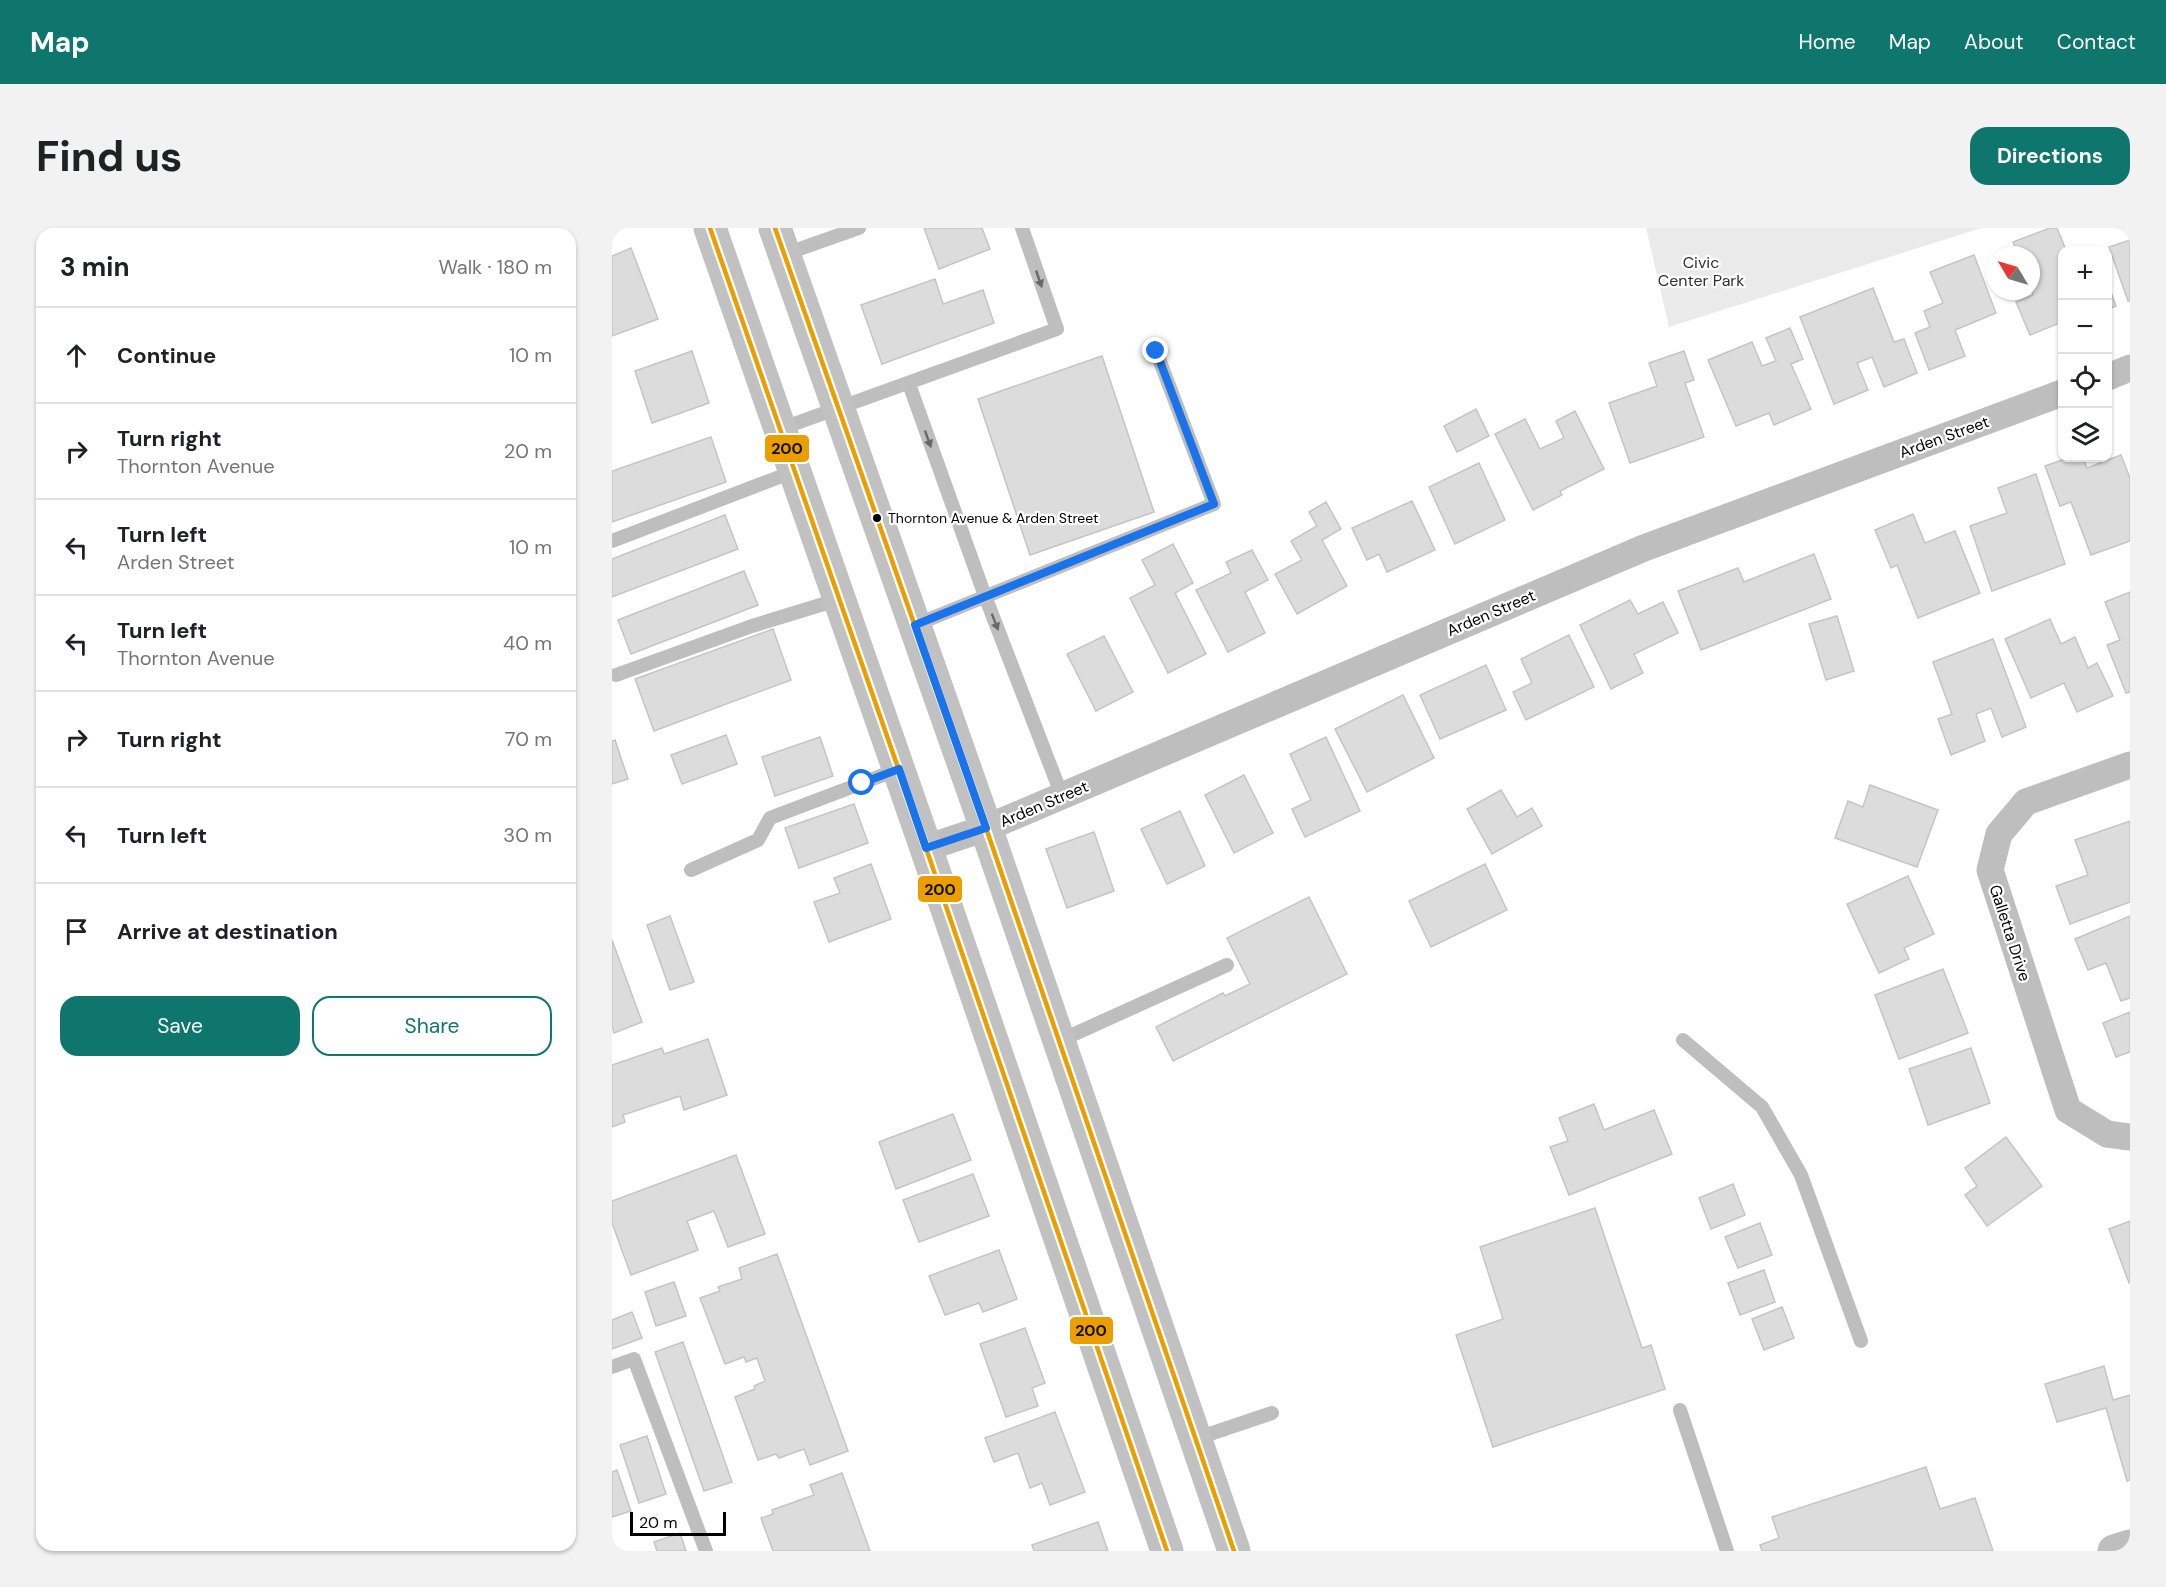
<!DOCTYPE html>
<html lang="en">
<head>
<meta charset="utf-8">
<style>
	:root { --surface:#fff; --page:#f2f2f2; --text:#202124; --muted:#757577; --line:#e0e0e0; --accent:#0f766e }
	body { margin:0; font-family:"DM Sans",sans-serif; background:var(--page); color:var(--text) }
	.controls { position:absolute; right:18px; top:18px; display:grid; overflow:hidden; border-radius:12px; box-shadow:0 2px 4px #0004 }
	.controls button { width:54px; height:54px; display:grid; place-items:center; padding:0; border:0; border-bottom:2px solid var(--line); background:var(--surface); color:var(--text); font:30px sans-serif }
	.compass { position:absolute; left:1374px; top:18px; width:54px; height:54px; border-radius:50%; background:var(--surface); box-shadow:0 2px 4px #0004; rotate:308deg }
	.scale { position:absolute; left:18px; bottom:15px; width:96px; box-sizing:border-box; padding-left:6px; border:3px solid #000; border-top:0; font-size:16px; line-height:21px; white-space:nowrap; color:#000; -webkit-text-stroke:4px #fff; paint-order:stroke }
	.stop { position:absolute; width:18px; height:18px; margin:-14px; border:4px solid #1a73e8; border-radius:50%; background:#fff }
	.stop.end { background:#1a73e8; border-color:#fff; box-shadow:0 2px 6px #0008 }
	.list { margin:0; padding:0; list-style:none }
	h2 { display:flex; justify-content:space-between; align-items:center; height:78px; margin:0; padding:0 24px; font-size:26px }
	h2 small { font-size:20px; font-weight:400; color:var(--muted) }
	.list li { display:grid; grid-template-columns:39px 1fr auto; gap:18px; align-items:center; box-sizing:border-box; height:96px; padding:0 24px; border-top:2px solid var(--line) }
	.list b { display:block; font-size:22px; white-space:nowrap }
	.list p { margin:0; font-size:20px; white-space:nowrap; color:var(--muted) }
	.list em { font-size:20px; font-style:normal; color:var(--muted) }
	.actions { display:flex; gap:12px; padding:18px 24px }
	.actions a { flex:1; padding:14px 0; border:2px solid var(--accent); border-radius:18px; text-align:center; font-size:21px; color:var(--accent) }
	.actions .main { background:var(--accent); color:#fff }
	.icon { flex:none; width:33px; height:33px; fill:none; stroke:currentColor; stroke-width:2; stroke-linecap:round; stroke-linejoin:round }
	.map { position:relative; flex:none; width:1518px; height:1323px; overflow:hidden; border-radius:18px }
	header { display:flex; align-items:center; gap:36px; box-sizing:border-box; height:84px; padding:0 30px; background:var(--accent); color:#fff }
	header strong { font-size:28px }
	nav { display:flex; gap:33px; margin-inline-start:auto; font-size:21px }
	.intro { display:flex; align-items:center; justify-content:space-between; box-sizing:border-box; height:144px; padding:0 36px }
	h1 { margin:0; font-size:42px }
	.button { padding:15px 27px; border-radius:18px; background:var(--accent); color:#fff; font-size:21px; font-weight:700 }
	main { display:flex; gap:36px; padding:0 36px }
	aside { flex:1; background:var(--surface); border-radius:18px; box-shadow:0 2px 4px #0004 }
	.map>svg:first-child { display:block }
	.green { fill:#eaeaea }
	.building { fill:#dcdcdc; stroke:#c5c5c5; stroke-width:1.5 }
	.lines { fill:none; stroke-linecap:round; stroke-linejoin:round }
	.service { stroke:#bebebe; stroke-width:14 }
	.minor { stroke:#bebebe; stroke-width:27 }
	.tertiary { stroke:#bebebe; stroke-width:33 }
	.secondary { stroke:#c1c1c1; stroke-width:33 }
	.bus-1-casing { stroke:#fff; stroke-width:9 }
	.bus-1 { stroke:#eb9e00; stroke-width:4.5 }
	.oneway { fill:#686868 }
	.route { stroke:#1a73e8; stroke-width:8 }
	.bus-dot { fill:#000; stroke:#fff; stroke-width:2 }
	.labels { text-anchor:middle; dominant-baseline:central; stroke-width:4.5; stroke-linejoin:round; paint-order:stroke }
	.bus-label { font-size:14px; fill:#000; stroke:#fff; text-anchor:start }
	.park-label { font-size:16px; fill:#2f2f2f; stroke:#fff }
	.street-label { font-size:16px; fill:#000; stroke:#fff }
	.line-badge { stroke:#fff; stroke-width:2 }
	.pale-badge-label { font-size:16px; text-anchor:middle; font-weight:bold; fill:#111 }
</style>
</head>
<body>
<header>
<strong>Map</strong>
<nav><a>Home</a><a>Map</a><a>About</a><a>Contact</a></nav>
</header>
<div class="intro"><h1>Find us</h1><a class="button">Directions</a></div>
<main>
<aside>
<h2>3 min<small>Walk · 180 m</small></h2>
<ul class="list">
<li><svg class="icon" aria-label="ahead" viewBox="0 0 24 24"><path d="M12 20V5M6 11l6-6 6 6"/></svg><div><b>Continue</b></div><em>10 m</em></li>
<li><svg class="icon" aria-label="right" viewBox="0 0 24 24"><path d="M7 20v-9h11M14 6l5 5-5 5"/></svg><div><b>Turn right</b><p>Thornton Avenue</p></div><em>20 m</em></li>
<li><svg class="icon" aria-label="left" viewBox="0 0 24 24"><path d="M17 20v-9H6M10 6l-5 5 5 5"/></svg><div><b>Turn left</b><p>Arden Street</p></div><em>10 m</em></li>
<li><svg class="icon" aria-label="left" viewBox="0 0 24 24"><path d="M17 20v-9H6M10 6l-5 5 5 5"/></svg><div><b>Turn left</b><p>Thornton Avenue</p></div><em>40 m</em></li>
<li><svg class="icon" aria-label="right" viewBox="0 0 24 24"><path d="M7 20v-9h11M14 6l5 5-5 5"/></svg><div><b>Turn right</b></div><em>70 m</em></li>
<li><svg class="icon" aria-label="left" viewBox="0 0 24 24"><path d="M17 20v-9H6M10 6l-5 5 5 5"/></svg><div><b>Turn left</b></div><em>30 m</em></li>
<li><svg class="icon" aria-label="arrive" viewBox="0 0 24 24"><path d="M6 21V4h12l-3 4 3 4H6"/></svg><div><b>Arrive at destination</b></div></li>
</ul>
<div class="actions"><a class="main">Save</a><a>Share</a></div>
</aside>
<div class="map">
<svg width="1518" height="1323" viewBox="0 0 1518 1323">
	<rect width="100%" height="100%" fill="#fff"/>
	<path class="green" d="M1034,0H1369L1057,99Z"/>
	<g class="building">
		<path d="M312,0H370L378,21L327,41Z"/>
		<path d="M1438,0H1445L1454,22H1450V66L1446,68L1450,81V94L1418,107L1404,74L1421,67L1419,61V27H1406L1401,14Z"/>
		<path d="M1518,12V73H1516L1497,19Z"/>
		<path d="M19,20L46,91L0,108V28Z"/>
		<path d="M1362,27L1384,85L1343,102L1353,128L1317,142L1303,105L1318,99L1312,83L1331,75L1318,44Z"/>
		<path d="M323,51L331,76L371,62L382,95L270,136L249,77Z"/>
		<path d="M1496,56L1504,78L1496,81Z"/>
		<path d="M1261,60L1282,114L1292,111L1305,145L1272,159L1260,129L1245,135L1256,162L1222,176L1188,89Z"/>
		<path d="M1178,100L1191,131L1179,136L1199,181L1162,197L1157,185L1124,198L1096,132L1140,114L1150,138L1164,133L1154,110Z"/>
		<path d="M80,123L97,175L40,195L23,143Z"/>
		<path d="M1072,123L1082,152L1073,155L1092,209L1018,235L997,175L1045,158L1037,135Z"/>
		<path d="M490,128L542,284L418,327L366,171Z"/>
		<path d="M864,181L877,208L845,224L832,198Z"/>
		<path d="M963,183L992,241L948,263L950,267L921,282L883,206L913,191L928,221L952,210L944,193Z"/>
		<path d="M99,209L114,254L0,294V243Z"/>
		<path d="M1509,227L1518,250V313L1479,327L1459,274L1448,278L1433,238L1456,230H1471L1475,240Z"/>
		<path d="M867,235L893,292L843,316L817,259Z"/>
		<path d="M1424,246L1453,336L1380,363L1358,298L1395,285L1386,260Z"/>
		<path d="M800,273L823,322L775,344L767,326L755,332L740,300Z"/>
		<path d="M714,274L729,301L710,312L735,358L685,386L663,346L690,332L679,313L705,298L697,284Z"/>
		<path d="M1301,286L1313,315L1343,303L1368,365L1306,390L1285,337L1279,340L1263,302Z"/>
		<path d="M113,287L126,321L0,369V331Z"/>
		<path d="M561,316L581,355L563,365L594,426L556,445L518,370L543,357L530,332Z"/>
		<path d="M640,322L656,352L633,364L653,405L616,424L584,362L619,345L614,334Z"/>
		<path d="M1202,326L1219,371L1089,422L1066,363L1126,340L1132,354Z"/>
		<path d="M132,343L146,377L19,426L6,392Z"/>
		<path d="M1518,364V464L1514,465L1495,417L1508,412L1493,374Z"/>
		<path d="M1018,372L1026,386L1051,374L1066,405L1022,426L1031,445L999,461L968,397Z"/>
		<path d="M1225,388L1242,443L1214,452L1197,396Z"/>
		<path d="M1438,391L1449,416L1463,409L1476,440L1485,435L1501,468L1465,484L1452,455L1419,470L1393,411Z"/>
		<path d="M161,401L179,452L42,503L23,451Z"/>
		<path d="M957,407L982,459L914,492L901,464L920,455L909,431Z"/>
		<path d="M492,408L521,464L484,483L455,426Z"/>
		<path d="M1381,411L1414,499L1390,509L1379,480L1364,486L1373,513L1339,527L1326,491L1340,486L1321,434Z"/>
		<path d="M874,437L894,482L828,511L808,467Z"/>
		<path d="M791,467L822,530L755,564L723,501Z"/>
		<path d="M114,507L125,536L70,556L59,527Z"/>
		<path d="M208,509L221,548L163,568L150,529Z"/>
		<path d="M714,509L748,583L693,609L680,581L699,572L678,526Z"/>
		<path d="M3,512L16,551L0,556V513Z"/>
		<path d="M632,547L661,605L622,625L593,567Z"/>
		<path d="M1258,557L1326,582L1305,639L1223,610L1236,573L1251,579Z"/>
		<path d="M889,562L905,589L920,580L930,598L880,626L855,581Z"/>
		<path d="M242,576L256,615L187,640L173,600Z"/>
		<path d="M568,583L593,638L555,656L529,601Z"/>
		<path d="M1518,593V674L1458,696L1444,658L1476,647L1463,612Z"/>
		<path d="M482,604L502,663L455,680L434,621Z"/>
		<path d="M259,636L279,691L217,714L202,674L228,665L222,650Z"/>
		<path d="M873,636L895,682L819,719L797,673Z"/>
		<path d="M1296,648L1322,706L1292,720L1297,731L1267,745L1235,676Z"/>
		<path d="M697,669L735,746L561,833L544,799L611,765L613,768L638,756L615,710Z"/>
		<path d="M58,688L82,754L58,762L35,697Z"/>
		<path d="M1518,688V770L1509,773L1494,735L1476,742L1463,711Z"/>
		<path d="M0,712L30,794L2,805L0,798Z"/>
		<path d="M1331,741L1356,805L1287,831L1263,767Z"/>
		<path d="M1518,784V824L1504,829L1491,795Z"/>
		<path d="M96,811L115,867L72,882L68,868L11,887L13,894L0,899V837L50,820L52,826Z"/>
		<path d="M1359,820L1378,875L1316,897L1297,841Z"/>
		<path d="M982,876L992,902L1042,882L1060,926L957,967L938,919L956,913L947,890Z"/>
		<path d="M341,886L359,932L284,961L267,914Z"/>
		<path d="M1394,909L1430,958L1375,998L1353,967L1365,958L1353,940Z"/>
		<path d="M124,927L153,1006L116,1019L102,983L75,993L86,1022L19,1047L0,995V973Z"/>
		<path d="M361,946L377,988L307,1014L291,972Z"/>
		<path d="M1121,956L1133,987L1099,1001L1087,970Z"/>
		<path d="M983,980L1030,1120L1039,1117L1053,1161L881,1219L844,1107L891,1091L868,1019Z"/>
		<path d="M1518,993V1054L1517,1055L1497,1001Z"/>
		<path d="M1148,995L1160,1027L1126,1040L1113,1009Z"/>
		<path d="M387,1022L405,1071L371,1084L367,1075L333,1087L317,1048Z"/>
		<path d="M165,1026L236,1223L198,1237L192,1221L167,1230L164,1226L146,1232L123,1169L143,1161L142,1158L153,1153L145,1130L134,1134L132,1129L113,1136L88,1070L108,1063L106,1059L130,1051L127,1040Z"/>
		<path d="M1152,1042L1163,1074L1128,1087L1116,1055Z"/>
		<path d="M62,1054L74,1088L44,1098L33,1064Z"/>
		<path d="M1170,1079L1182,1110L1152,1122L1140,1091Z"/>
		<path d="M20,1084L30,1110L0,1121V1092Z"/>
		<path d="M413,1100L433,1155L420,1160L426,1178L394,1189L368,1116Z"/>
		<path d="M71,1114L120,1254L92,1263L43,1124Z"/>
		<path d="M1492,1138L1501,1172L1518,1167V1252L1515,1253L1494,1180L1445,1194L1433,1156Z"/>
		<path d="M443,1184L473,1264L438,1277L430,1255L418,1260L406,1225L382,1234L373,1210Z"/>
		<path d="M35,1208L54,1266L27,1275L8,1217Z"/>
		<path d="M1314,1239L1328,1281L1363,1270L1381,1323H1150L1148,1317L1167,1310L1160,1289Z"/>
		<path d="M5,1242L19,1283L0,1289V1244Z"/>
		<path d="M230,1245L258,1323H161L149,1290L161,1286L160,1282L202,1267L198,1257Z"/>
		<path d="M486,1294L496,1323H422L420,1317Z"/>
		<path d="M68,1305L74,1323H45L42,1314Z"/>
	</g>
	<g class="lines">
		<g class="service">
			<path d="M173,26L247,0"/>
			<path d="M297,156L373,368L450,568"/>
			<path d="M168,201L445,101L410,0"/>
			<path d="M0,313L183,243"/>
			<path d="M303,397L602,276L544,123"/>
			<path d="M4,447L140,398L228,371"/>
			<path d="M79,642L146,612L158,590L287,541"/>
			<path d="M1071,812L1150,879L1189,947L1249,1113"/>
			<path d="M447,813L615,737"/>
			<path d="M0,1139L22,1131L94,1323"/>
			<path d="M1068,1182L1115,1323"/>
			<path d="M583,1211L660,1185"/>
		</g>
		<g class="minor">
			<path d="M1496,149L1518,140"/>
			<path d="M1518,537L1414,574L1387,606L1378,642L1456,882L1495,906L1518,909"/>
			<path d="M314,620L374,600L405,587L1032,320L1450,165"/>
		</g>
		<path class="tertiary" d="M1502,1323L1518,1318"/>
		<g class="secondary">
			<path d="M98,0L314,620L555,1323"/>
			<path d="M163,0L374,600L622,1323"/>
		</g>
		<g class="bus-1-casing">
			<g id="bus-1">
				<path d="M98,0L314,620L555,1323"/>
				<path d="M163,0L374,600L622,1323"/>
			</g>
		</g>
		<use href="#bus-1" class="bus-1"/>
	</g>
	<defs><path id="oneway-solid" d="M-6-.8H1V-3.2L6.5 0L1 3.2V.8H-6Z" transform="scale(1.5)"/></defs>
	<g class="oneway">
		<use href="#oneway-solid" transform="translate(427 51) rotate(71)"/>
		<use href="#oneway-solid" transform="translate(316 211) rotate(70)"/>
		<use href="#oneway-solid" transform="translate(383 394) rotate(69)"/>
	</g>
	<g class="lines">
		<path class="route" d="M250,555L287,541L314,620L374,600L303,397L602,276L544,123"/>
	</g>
	<circle class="bus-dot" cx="265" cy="290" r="5"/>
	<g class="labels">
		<g class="bus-label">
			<text x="276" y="290">Thornton Avenue &amp; Arden Street</text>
		</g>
		<g class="park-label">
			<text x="1089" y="34">Civic<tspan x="1089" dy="18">Center Park</tspan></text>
		</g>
		<g class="street-label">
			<text transform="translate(1332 209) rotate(-20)">Arden Street</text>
			<text transform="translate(879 385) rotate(-23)">Arden Street</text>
			<text transform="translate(432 576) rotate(-23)">Arden Street</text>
			<text transform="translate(1398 705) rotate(72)">Galletta Drive</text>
		</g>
	</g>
	<g class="line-badge">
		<rect x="152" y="206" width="46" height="29" rx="6" fill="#eb9e00"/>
		<rect x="305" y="647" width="46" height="28" rx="6" fill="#eb9e00"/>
		<rect x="457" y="1088" width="45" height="29" rx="6" fill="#eb9e00"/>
	</g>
	<g class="pale-badge-label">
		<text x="175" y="226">200</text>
		<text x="328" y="667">200</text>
		<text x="479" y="1108">200</text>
	</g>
</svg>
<div class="controls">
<button>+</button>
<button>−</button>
<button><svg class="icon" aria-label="locate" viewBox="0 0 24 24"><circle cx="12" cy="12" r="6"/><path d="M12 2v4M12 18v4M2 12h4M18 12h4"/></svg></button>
<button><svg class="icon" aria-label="layers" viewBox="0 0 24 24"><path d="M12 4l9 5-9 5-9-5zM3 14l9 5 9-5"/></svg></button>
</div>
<svg class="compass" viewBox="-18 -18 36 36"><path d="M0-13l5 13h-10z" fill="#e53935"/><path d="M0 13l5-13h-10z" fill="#757577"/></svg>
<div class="scale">20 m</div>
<div class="stop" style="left:250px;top:555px"></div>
<div class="stop end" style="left:544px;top:123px"></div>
</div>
</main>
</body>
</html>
